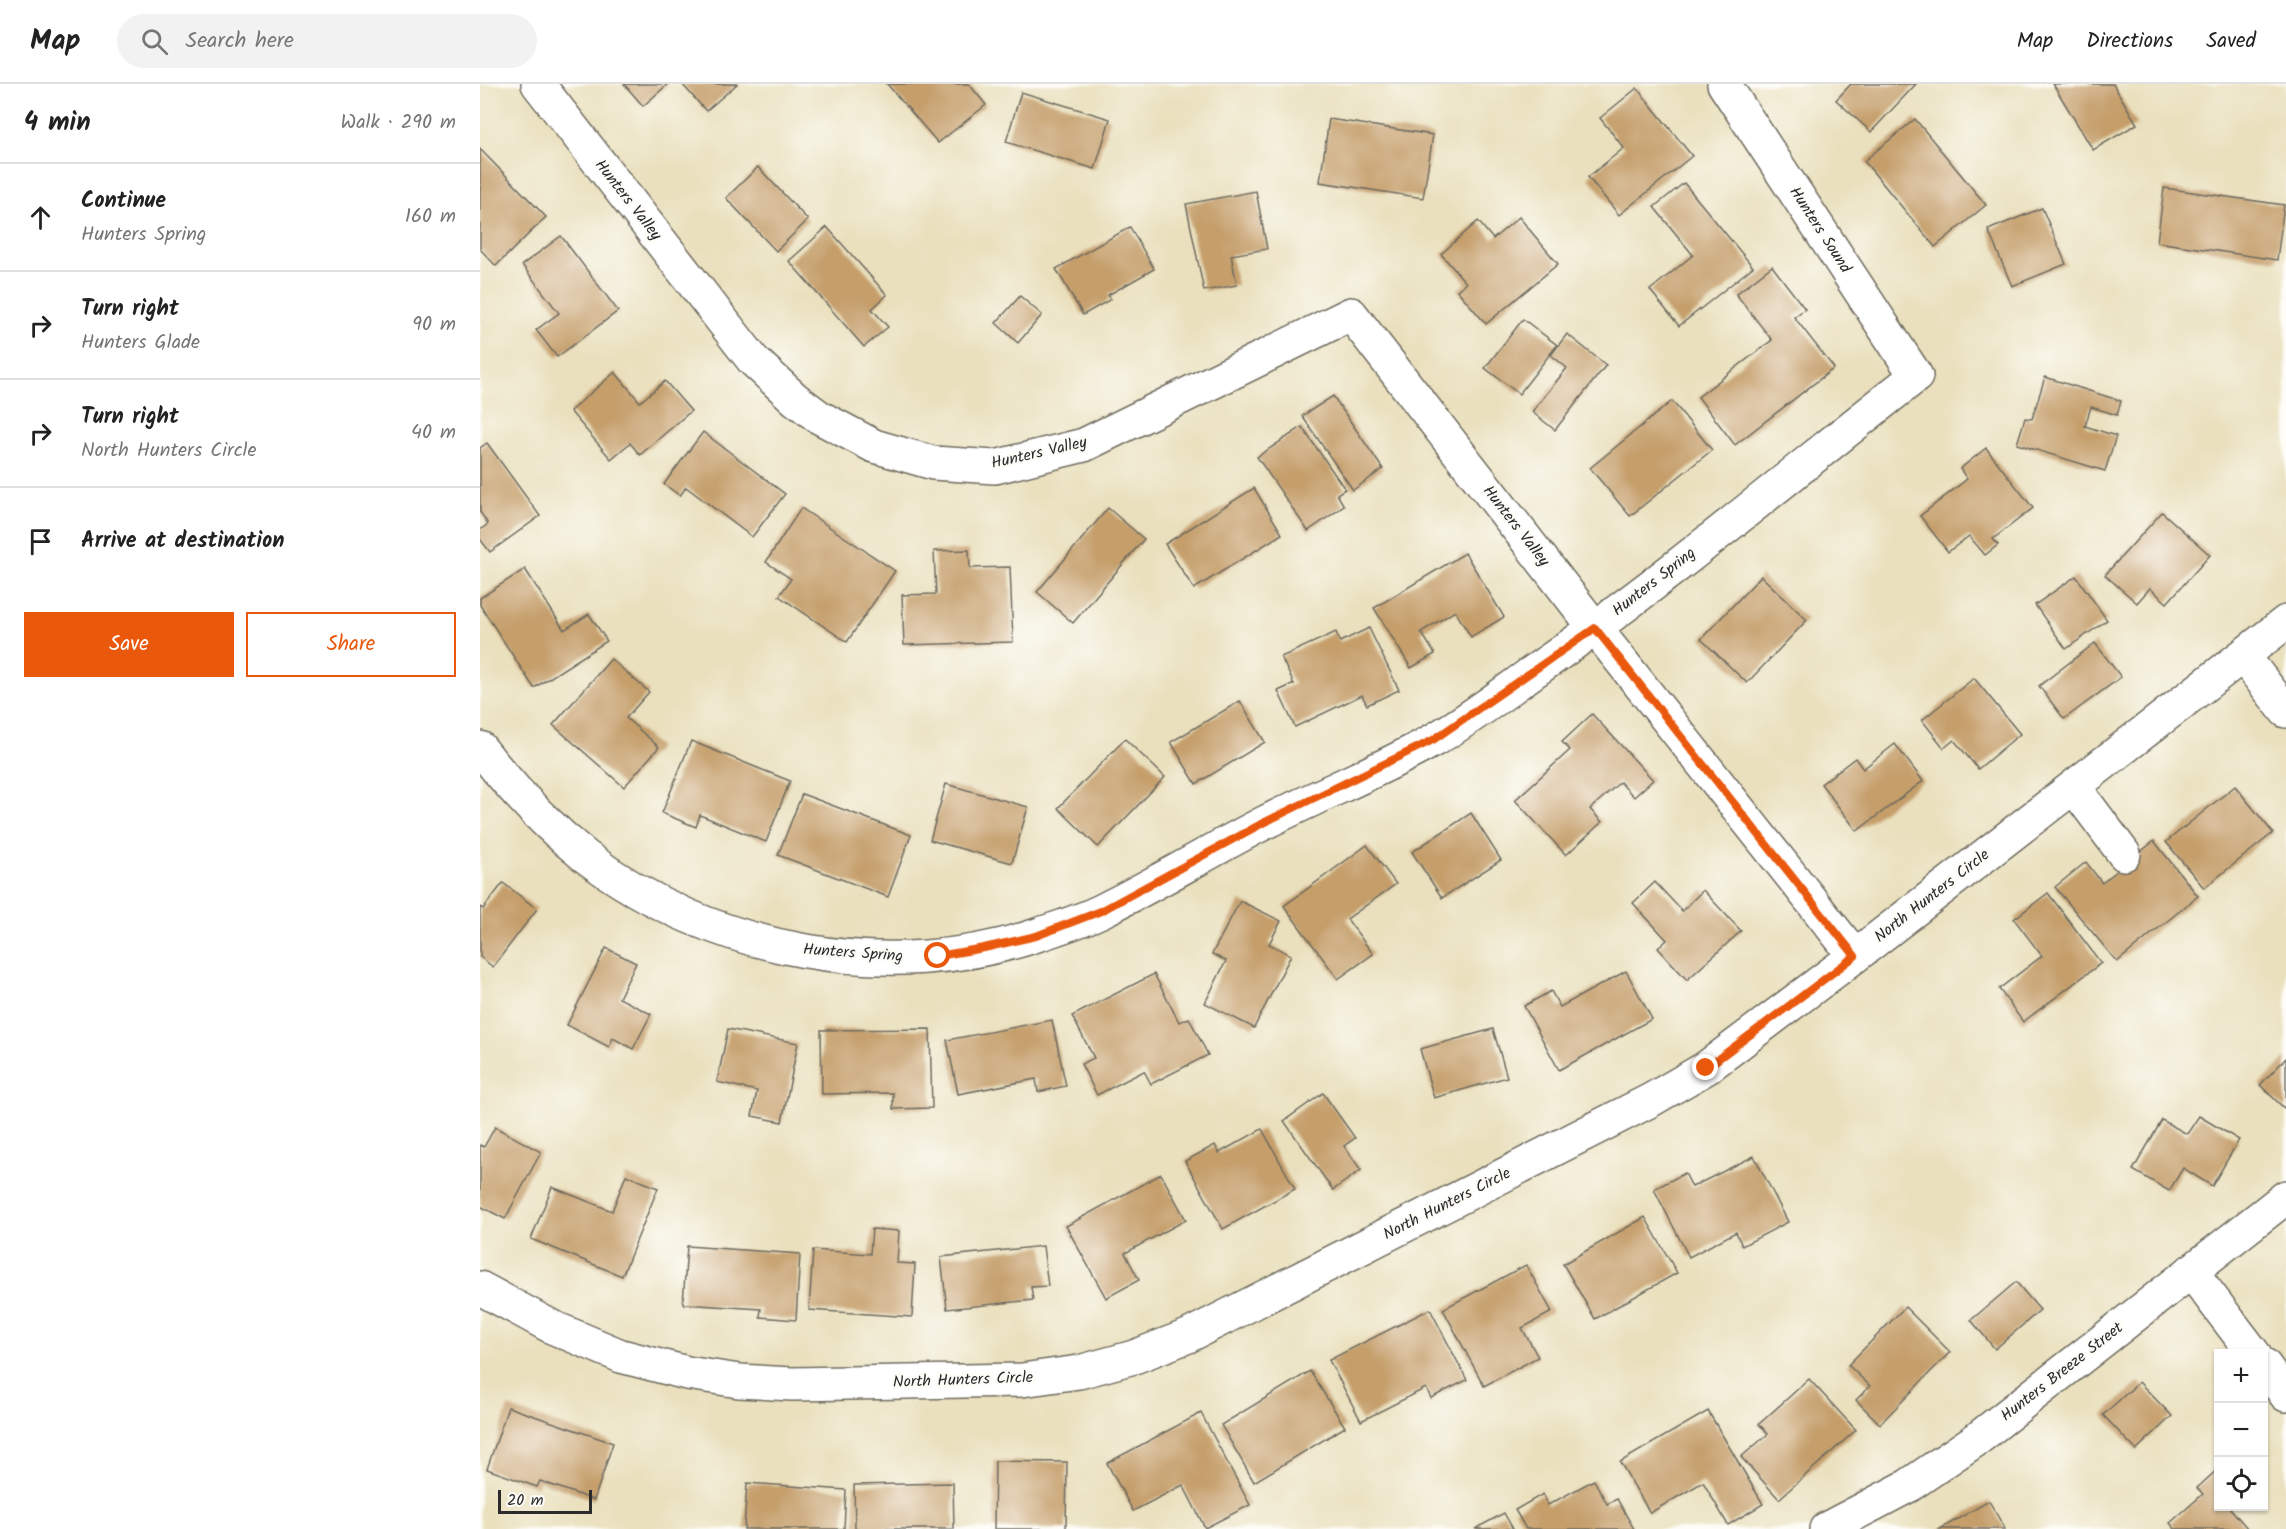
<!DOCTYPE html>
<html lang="en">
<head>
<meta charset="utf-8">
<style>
	:root { --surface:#fff; --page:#f2f2f2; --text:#222; --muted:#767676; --line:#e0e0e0; --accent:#ea580c }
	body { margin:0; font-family:Kalam,sans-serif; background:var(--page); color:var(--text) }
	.controls { position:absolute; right:18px; bottom:18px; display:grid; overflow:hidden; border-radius:0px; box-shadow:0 2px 4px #0004 }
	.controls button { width:54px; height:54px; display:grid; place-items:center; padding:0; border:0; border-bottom:2px solid var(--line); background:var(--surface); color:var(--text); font:30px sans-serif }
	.scale { position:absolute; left:18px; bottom:15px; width:94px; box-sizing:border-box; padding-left:6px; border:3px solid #2b2b2b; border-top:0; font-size:16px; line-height:21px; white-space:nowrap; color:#2b2b2b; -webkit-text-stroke:4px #fdfcf7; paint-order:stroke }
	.stop { position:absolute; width:18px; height:18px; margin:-14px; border:4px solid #ea580c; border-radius:50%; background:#fff }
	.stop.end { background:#ea580c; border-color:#fff; box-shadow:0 2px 6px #0008 }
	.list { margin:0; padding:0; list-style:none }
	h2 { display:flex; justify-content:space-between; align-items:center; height:78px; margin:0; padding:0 24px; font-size:26px }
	h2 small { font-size:20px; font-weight:400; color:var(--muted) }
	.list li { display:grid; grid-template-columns:39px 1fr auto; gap:18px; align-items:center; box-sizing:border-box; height:108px; padding:0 24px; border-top:2px solid var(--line) }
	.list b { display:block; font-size:22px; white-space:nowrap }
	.list p { margin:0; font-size:20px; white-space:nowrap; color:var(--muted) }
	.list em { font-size:20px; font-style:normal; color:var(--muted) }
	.actions { display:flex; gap:12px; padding:18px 24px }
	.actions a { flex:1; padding:14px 0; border:2px solid var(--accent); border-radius:0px; text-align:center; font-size:21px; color:var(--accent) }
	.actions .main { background:var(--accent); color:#fff }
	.icon { flex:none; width:33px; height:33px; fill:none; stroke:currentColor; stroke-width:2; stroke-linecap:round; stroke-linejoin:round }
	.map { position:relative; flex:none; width:1806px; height:1445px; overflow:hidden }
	header { display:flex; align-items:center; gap:36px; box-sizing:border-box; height:84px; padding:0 30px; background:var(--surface); border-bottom:2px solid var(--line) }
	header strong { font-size:28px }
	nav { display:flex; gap:33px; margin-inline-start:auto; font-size:21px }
	.search { width:420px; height:54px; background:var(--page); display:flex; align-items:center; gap:15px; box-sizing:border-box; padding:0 21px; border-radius:33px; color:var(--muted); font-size:22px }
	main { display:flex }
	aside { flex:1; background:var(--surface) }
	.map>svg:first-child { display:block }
	.building { fill:#c59e6a }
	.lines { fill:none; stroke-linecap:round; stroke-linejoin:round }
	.minor-casing { stroke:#6e6a5e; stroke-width:36 }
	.minor { stroke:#fff; stroke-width:33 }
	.route { stroke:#ea580c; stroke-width:8 }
	.labels { text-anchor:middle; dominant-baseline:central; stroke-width:5; stroke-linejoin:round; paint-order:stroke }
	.street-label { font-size:16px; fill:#2b2b2b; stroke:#fdfcf7 }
</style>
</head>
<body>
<header>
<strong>Map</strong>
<div class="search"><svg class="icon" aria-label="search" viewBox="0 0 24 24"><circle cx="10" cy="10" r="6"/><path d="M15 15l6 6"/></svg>Search here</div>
<nav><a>Map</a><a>Directions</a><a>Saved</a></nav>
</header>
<main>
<aside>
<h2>4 min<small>Walk · 290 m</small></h2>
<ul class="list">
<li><svg class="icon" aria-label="ahead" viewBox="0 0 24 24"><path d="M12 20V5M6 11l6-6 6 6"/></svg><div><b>Continue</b><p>Hunters Spring</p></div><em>160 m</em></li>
<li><svg class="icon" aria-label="right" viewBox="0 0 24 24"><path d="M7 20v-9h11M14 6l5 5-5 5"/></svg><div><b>Turn right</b><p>Hunters Glade</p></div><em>90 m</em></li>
<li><svg class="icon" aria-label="right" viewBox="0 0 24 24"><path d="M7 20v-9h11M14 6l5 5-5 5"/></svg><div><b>Turn right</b><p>North Hunters Circle</p></div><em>40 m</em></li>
<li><svg class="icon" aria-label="arrive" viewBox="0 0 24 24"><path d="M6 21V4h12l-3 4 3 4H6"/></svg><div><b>Arrive at destination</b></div></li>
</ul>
<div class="actions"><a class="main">Save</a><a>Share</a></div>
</aside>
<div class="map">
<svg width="1806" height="1445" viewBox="0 0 1806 1445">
	<rect width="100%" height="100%" fill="#fdfcf7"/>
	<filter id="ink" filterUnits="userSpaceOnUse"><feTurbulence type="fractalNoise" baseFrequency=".0167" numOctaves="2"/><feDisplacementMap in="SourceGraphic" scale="12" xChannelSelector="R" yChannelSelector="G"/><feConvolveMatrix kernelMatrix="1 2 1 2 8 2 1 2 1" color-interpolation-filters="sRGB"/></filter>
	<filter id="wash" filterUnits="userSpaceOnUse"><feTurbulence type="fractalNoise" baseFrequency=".008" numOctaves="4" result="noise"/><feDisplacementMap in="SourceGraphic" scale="24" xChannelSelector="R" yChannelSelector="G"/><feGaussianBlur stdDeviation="1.35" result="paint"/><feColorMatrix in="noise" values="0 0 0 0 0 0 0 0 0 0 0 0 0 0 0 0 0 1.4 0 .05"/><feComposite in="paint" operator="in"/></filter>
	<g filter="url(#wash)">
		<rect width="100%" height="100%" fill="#eae0bd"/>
		<g id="blocks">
			<g class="building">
				<path d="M144,0H188L163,22Z"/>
				<path d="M202,0H257L226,27Z"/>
				<path d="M407,0H489L506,21L458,59Z"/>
				<path d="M1371,0H1436L1391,48L1356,16Z"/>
				<path d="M1573,0H1633L1657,40L1613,66Z"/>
				<path d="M1157,4L1212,72L1139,131L1108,93L1144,64L1120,34Z"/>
				<path d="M541,8L630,35L615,85L526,58Z"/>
				<path d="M849,35L953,51L943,114L840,98Z"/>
				<path d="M1435,35L1506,121L1455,163L1384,77Z"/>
				<path d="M0,65L66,133L16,182L0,165Z"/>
				<path d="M278,83L328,136L296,167L246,114Z"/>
				<path d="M1204,99L1273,183L1199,242L1170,206L1213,171L1174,123Z"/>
				<path d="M1684,104L1804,121L1797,176L1677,158Z"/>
				<path d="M776,107L787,165L751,171L757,201L724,207L706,120Z"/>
				<path d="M1562,124L1586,180L1532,202L1508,146Z"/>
				<path d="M1039,133L1078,180L1006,240L977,206L986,199L961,170L998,137L1013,155Z"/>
				<path d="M347,143L407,211L392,225L408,243L384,263L309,177Z"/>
				<path d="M650,143L674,185L628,211L631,215L603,231L576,185Z"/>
				<path d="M81,152L138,227L77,273L56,246L79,229L42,181Z"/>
				<path d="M1292,182L1325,225L1314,233L1354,284L1255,361L1218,313L1292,256L1256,210Z"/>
				<path d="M540,212L562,231L538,259L516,239Z"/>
				<path d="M1043,235L1077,261L1039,310L1005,284Z"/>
				<path d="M1087,250L1126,281L1075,346L1052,328L1087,284L1071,271Z"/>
				<path d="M135,288L160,318L185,297L211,327L160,371L150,359L131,375L90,327Z"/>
				<path d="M1565,293L1641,317L1637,331L1611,323L1605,342L1636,352L1625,387L1537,360L1545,334L1552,335Z"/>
				<path d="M853,312L903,385L873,406L822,332Z"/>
				<path d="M1192,317L1232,366L1150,432L1110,384Z"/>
				<path d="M822,343L865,405L857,410L864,422L828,447L777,373Z"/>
				<path d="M223,348L305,410L272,453L206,403L200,412L184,400Z"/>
				<path d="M7,359L60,432L10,468L0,455V446L8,440L0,428V364Z"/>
				<path d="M1506,364L1553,424L1513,455L1518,461L1505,471L1489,452L1468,468L1440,432L1487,395L1480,385Z"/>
				<path d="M774,404L802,450L714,505L685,460Z"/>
				<path d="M321,424L415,487L367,558L299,512L311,495L286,478Z"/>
				<path d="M628,424L664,455L593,539L557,508Z"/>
				<path d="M1682,428L1730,471L1687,519L1670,504L1657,519L1625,491Z"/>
				<path d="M489,466L490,484L530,483L533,558L424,561L422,511L456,510L454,467Z"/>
				<path d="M985,469L1024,533L991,553L975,527L941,548L955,570L931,584L894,524Z"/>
				<path d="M45,485L84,546L109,530L127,557L54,604L0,521V514Z"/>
				<path d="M1281,492L1327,536L1267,599L1221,555Z"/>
				<path d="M1596,492L1627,536L1586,565L1555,521Z"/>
				<path d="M889,544L919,606L887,621L882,611L815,643L798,607L814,600L801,573L856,548L860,558Z"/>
				<path d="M1615,559L1641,593L1584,635L1559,602Z"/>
				<path d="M131,575L169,608L146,634L179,663L144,703L73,641Z"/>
				<path d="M1494,594L1540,650L1498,685L1474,656L1464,664L1442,636Z"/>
				<path d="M760,617L785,658L716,700L691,658Z"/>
				<path d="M1112,630L1173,696L1154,713L1140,698L1110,725L1122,738L1086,771L1035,716L1090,666L1082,658Z"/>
				<path d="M645,655L685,693L618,763L578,724Z"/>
				<path d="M211,657L310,697L286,758L220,731L216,743L182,729Z"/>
				<path d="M1415,660L1443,697L1377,747L1341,700L1375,674L1383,685Z"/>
				<path d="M466,700L548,723L532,779L450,756Z"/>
				<path d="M1755,702L1793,749L1724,804L1686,758Z"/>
				<path d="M322,710L431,751L408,813L298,771Z"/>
				<path d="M991,729L1021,776L962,814L932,768Z"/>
				<path d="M1674,757L1718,812L1637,878L1575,803L1606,778L1622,799Z"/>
				<path d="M887,761L916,800L867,835L893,870L858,895L804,822Z"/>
				<path d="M1175,798L1202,827L1223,806L1261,847L1207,896L1178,864L1187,856L1153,819Z"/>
				<path d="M23,799L57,825L13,883L0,873V823L3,825Z"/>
				<path d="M1568,809L1621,879L1543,938L1519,905L1562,872L1534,835Z"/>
				<path d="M760,817L801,837L789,860L811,871L774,944L725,919L746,877L732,870Z"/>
				<path d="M126,864L156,879L139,914L171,930L153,965L133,954L129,963L87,941Z"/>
				<path d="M1146,887L1172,935L1079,986L1044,922L1071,907L1080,923Z"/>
				<path d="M674,890L699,938L709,934L728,971L671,1000L664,987L617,1011L601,980L614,974L592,932Z"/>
				<path d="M572,936L586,1002L558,1008L556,995L478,1010L467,956Z"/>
				<path d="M248,945L318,959L302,1038L272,1032L277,1007L237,998Z"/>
				<path d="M450,945L452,1024L413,1025V1009L342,1010L341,946Z"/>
				<path d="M1013,945L1027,993L954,1014L940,965Z"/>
				<path d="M1806,974V1021L1804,1024L1780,1001Z"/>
				<path d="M843,1009L875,1054L864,1062L881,1086L853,1106L804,1037Z"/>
				<path d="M1719,1032L1759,1056L1732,1102L1703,1084L1689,1107L1653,1086L1682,1036L1707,1050Z"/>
				<path d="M15,1043L61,1068L25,1135L0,1122V1061L4,1063Z"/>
				<path d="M782,1045L815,1105L743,1145L705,1077L735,1061L739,1069Z"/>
				<path d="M1274,1072L1308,1138L1262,1162L1256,1148L1209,1173L1174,1105L1205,1089L1212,1103Z"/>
				<path d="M681,1090L706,1136L645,1169L659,1196L626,1214L586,1142Z"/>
				<path d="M146,1091L178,1104L142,1192L51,1155L72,1103L132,1127Z"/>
				<path d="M1165,1133L1197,1189L1115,1235L1083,1180Z"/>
				<path d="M392,1145L419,1147L417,1179L435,1180L432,1233L329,1226L333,1166L390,1170Z"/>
				<path d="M207,1162L320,1170L316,1236L280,1233L281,1225L203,1220Z"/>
				<path d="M563,1162L568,1202L551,1203L553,1216L467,1225L461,1173Z"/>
				<path d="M1046,1181L1072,1228L1042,1244L1058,1273L1004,1302L963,1225Z"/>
				<path d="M1536,1198L1560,1226L1515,1265L1491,1236Z"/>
				<path d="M1425,1223L1470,1268L1400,1340L1376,1316L1390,1302L1368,1281Z"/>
				<path d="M950,1225L987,1296L951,1314L946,1304L881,1337L849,1276Z"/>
				<path d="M830,1287L865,1343L774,1398L741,1341Z"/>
				<path d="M1329,1295L1376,1346L1299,1415L1261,1373L1288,1350L1279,1340Z"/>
				<path d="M1659,1298L1692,1332L1656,1366L1623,1331Z"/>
				<path d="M28,1323L133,1359L114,1416L60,1397L57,1403L7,1385Z"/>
				<path d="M1228,1327L1283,1420L1248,1441L1223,1398L1170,1429L1140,1378Z"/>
				<path d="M721,1329L770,1421L725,1444L703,1401L653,1427L627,1379Z"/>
				<path d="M515,1377L587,1378L586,1445H514Z"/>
				<path d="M1738,1385V1422H1752L1750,1424L1768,1445H1695L1690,1439L1723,1410L1717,1404Z"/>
				<path d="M1114,1396L1127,1420L1137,1415L1154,1445H1046L1035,1426L1063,1410L1068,1421Z"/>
				<path d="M267,1399L366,1406L364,1445H264Z"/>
				<path d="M473,1399L474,1445H375L374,1401Z"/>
				<path d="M1509,1417L1525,1445H1460Z"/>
				<path d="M1024,1429L1033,1445H995Z"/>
			</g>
		</g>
	</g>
	<g filter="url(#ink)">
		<use href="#blocks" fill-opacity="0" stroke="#6e6a5e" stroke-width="1.5"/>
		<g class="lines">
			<g class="minor-casing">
				<g id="minor">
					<path d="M58,0L273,276L315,315L339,333L394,362L453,379L515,383L604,361L871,230L1115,544L1375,872"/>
					<path d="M1763,572L1806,627"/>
					<path d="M0,664C31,704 65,740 105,772C230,868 410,902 560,850C581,843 603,836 623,826C678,799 731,766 786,738C841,710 899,687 952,657C991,635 1027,606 1063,581C1192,491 1312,389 1436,292L1244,0"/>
					<path d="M1594,703L1644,770"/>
					<path d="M1711,1187L1774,1270"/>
					<path d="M0,1204L72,1243L141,1272L207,1289L259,1297L312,1300L542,1296L599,1288L654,1273L708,1252L1171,1016L1226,984L1375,872L1806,538"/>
					<path d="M1784,1281L1806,1311"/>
					<path d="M1346,1445L1428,1402L1497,1355L1806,1113"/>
				</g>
			</g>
			<use href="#minor" class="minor"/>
		</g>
	</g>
	<g class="lines" filter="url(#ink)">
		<path class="route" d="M458,872L504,864L556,852L621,827L783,739L953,656L1115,544L1375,872L1226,984"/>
	</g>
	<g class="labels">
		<g class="street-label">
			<text transform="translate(148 116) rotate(52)">Hunters Valley</text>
			<text transform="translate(1340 146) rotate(57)">Hunters Sound</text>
			<text transform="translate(559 369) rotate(-13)">Hunters Valley</text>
			<text transform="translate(1036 442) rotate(52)">Hunters Valley</text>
			<text transform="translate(1174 498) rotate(-38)">Hunters Spring</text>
			<text transform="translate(1452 812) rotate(-38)">North Hunters Circle</text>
			<text transform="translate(373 869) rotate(4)">Hunters Spring</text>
			<text transform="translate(967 1120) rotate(-27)">North Hunters Circle</text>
			<text transform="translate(1582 1288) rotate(-38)">Hunters Breeze Street</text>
			<text transform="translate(483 1296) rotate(-2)">North Hunters Circle</text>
		</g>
	</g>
</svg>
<div class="controls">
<button>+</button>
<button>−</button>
<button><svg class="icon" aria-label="locate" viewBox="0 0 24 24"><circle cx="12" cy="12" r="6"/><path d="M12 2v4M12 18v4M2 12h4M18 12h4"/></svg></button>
</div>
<div class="scale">20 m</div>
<div class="stop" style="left:458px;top:872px"></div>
<div class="stop end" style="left:1226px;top:984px"></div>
</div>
</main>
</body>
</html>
